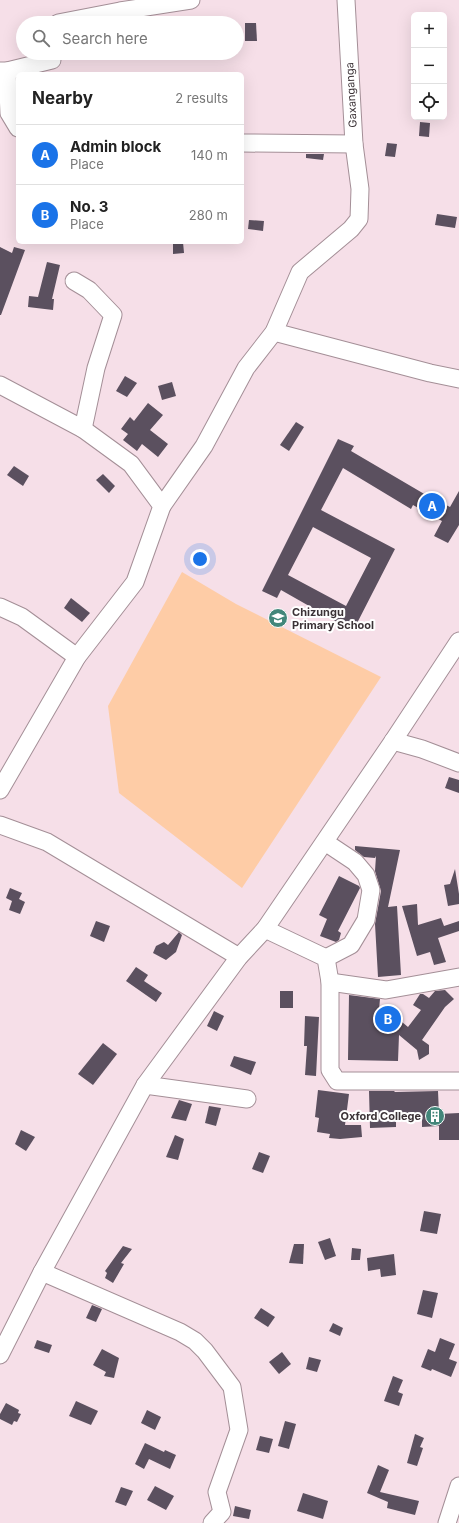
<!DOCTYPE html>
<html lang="en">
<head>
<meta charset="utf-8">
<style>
	:root { --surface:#fff; --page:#f6f6f6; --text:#222; --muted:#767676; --line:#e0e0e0; --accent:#1a73e8 }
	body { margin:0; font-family:Inter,sans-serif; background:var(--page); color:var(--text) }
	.controls { position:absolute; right:12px; top:12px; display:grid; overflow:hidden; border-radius:6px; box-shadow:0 4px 16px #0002 }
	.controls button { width:36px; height:36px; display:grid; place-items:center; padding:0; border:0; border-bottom:1px solid var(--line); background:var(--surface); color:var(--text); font:20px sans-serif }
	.you { position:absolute; left:200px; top:559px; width:14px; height:14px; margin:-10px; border:3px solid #fff; border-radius:50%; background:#1a73e8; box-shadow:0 0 0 6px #1a73e833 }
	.badge { display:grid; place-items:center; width:26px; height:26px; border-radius:50%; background:var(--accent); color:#fff; font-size:13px; font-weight:700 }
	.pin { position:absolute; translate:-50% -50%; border:2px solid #fff; box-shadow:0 1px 4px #0006 }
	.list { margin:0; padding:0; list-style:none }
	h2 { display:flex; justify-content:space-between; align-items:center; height:52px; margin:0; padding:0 16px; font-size:17px }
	h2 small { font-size:13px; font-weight:400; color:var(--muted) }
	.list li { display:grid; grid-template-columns:26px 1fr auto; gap:12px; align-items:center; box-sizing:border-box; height:60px; padding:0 16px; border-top:1px solid var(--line) }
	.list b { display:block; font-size:15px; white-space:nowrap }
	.list p { margin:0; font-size:13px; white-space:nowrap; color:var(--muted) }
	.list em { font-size:13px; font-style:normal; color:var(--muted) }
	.icon { flex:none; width:22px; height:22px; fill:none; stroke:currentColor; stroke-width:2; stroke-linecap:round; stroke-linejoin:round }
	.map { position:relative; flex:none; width:459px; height:1523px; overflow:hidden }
	.search { position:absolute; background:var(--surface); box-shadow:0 4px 16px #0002; left:16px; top:16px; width:228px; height:44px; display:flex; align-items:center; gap:10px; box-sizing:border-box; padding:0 14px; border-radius:22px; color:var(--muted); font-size:15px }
	.panel { position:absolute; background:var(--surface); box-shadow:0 4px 16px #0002; left:16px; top:72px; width:228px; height:172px; border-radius:6px }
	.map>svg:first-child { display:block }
	.green { fill:#fecca6 }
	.building { fill:#5b505f; fill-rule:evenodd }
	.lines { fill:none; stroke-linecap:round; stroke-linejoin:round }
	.minor-casing { stroke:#a48f97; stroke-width:19 }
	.minor { stroke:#fff; stroke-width:17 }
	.labels { text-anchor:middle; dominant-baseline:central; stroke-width:4; stroke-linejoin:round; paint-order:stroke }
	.street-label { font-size:11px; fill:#3b3236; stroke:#fff }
	.poi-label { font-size:11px; font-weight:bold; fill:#3b3236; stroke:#fff; text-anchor:start }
</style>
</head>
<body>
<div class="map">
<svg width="459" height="1523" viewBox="0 0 459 1523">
	<rect width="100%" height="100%" fill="#f6dfe8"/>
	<path class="green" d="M182,572L236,604L381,677L242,888L119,793L108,706Z"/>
	<g class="building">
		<path d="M245,23H256L257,41H245Z"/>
		<path d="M420,122L430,123L429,137L419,136Z"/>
		<path d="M387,143L397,144L395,157L385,156Z"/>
		<path d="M306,154H324L323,160L306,158Z"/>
		<path d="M437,214L457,217L455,228L435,225Z"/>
		<path d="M249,220L264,221L263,231L248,229Z"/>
		<path d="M173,242H183L184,253L173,254Z"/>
		<path d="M0,247L12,253L14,247L25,250L1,315H0Z"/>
		<path d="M47,262L60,265L52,299H54L53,310L28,307L29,296L38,297Z"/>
		<path d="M125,376L137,383L127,397L116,391Z"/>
		<path d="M172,382L176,396L162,400L158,386Z"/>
		<path d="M148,403L163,415L150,430L168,444L158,457L142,444L137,451L123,440L128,434L121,429L130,417L134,421Z"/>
		<path d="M296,422L304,427L289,451L280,445Z"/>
		<path d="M338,439L354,446L351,451L426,495L450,507L459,491V525L448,543L434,536L442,521L413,505L411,509L343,468L321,510L395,549L353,631L281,590L277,598L262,591ZM313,527L371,558L346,606L288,575Z"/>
		<path d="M14,466L29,476L23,486L7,475Z"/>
		<path d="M103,474L115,486L109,493L96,480Z"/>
		<path d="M71,598L90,613L82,622L64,608Z"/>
		<path d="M449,777L459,780V793L445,788Z"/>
		<path d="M355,846L400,850L388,907L397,906L401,975L378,977L375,924L381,891L375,871L376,856L375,858L364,857L355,850Z"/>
		<path d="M455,869L459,894V904L448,906L444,885L450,884Z"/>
		<path d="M339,876L359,886L360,888L338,931L341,933L339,940L336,942L320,936L327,919L319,915Z"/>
		<path d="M10,888L22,893L19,899L25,902L20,914L9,910L12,901L6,898Z"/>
		<path d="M417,904L418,925L441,918L444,926L459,921V931L438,938L446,962L434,965L430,952L417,956L402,906Z"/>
		<path d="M96,921L110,926L104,942L90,936Z"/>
		<path d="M179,932L182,935L176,952L166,960L153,953L156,946L164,942L168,945Z"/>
		<path d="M136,967L148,975L144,981L162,993L156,1002L126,981Z"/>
		<path d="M445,990L454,999L445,1007L422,1040L429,1045V1054L419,1060L417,1050L399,1035L398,1061L348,1060L349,995L380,999L379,1010H396V1017L408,1027L421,1010L413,1005L420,994H423L429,998L435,991Z"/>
		<rect x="280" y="991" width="13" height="17"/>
		<path d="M214,1011L224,1016L217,1031L207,1026Z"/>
		<path d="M305,1016L319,1017L316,1076L305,1075L307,1046H304Z"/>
		<path d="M103,1043L117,1054L93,1085L78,1074Z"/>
		<path d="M234,1056L256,1062L251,1075L230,1066Z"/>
		<path d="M318,1090L349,1094L345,1125H361L362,1137L340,1139L329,1138L330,1134L317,1132L319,1118L315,1117Z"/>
		<path d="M369,1091H394L395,1092L438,1091L439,1114L459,1113V1140H439V1126L422,1127V1119L396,1120V1127L370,1128Z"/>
		<path d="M179,1100L192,1104L186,1121L171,1118Z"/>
		<path d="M209,1106L221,1108L216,1126L205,1123Z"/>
		<path d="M21,1130L35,1137L26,1151L15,1144Z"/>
		<path d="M175,1135L184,1139L178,1160L166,1157Z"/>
		<path d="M259,1152L270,1156L263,1173L252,1169Z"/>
		<path d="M424,1211L441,1214L437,1234L420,1231Z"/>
		<path d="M330,1238L336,1256L325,1260L318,1242Z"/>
		<path d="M294,1244H304L303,1264L289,1263Z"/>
		<path d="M123,1246L132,1249L121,1263L124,1264L113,1283L105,1278L107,1273L105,1271Z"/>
		<path d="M352,1248L361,1249L360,1260H351Z"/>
		<path d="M394,1254L396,1275L381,1277L380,1269L368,1271L367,1258Z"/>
		<path d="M423,1290L438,1293L432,1318L417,1314Z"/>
		<path d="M92,1305L102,1309L96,1322L86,1318Z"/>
		<path d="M261,1308L275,1317L268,1327L254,1318Z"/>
		<path d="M333,1323L343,1328L340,1336L329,1331Z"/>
		<path d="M440,1338L455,1344L449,1359L457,1362L451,1377L432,1369L431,1371L421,1367L428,1349L435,1352Z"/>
		<path d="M37,1340L52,1345L49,1353L34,1348Z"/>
		<path d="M102,1349L119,1358L114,1378L104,1376L106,1372L93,1365Z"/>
		<path d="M282,1352L291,1364L279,1374L269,1362Z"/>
		<path d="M309,1357L321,1360L317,1372L306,1369Z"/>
		<path d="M393,1376L403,1380L398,1392L403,1394L399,1406L384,1401Z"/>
		<path d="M76,1401L98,1411L91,1425L69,1416Z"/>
		<path d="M6,1403L19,1410L18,1413L21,1414L17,1422L14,1421L12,1425L0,1419V1414Z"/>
		<path d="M147,1410L161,1417L155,1430L141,1423Z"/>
		<path d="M285,1421L296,1424L289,1449L278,1446Z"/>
		<path d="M415,1434L424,1438L420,1447L423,1448L417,1466L407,1463Z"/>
		<path d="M260,1436L273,1439L269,1453L256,1450Z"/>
		<path d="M145,1443L164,1452L165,1450L176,1455L170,1469L149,1459L144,1469L135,1464Z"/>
		<path d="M378,1465L389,1470L380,1492L419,1501L415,1515L387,1508L388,1502L367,1493Z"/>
		<path d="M155,1486L174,1496L166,1510L147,1500Z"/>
		<path d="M121,1487L133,1491L126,1506L115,1502Z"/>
		<path d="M303,1493L328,1501L323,1519L297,1511Z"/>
		<path d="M235,1506L251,1510L249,1519L233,1516Z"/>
	</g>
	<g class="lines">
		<g class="minor-casing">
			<g id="minor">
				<path d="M58,23L120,11L191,0"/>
				<path d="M0,71H7L52,60V53"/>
				<path d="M7,71L9,113L18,128"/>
				<path d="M242,143L354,144"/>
				<path d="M74,281L89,290L113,315L96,368L83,429"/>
				<path d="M274,332L430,373L459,379"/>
				<path d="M0,385L83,429L131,464L162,506L135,582L77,657L0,790"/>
				<path d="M162,506L204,446L246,368L274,332L300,272L351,229L359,219L360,189L354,144L346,0"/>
				<path d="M0,607L22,617L77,657"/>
				<path d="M393,741L422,749L459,763"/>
				<path d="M0,825L47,842L239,957"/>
				<path d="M325,842L355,862L366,875L371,890L366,920L351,945L326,958"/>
				<path d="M265,929L326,958L330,982V1070L337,1081H459"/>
				<path d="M330,982L386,990L459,977"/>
				<path d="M145,1085L247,1099"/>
				<path d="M42,1272L180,1332L195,1341L205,1351L232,1387L239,1430L217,1492L222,1512L212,1523"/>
				<path d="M0,1355L42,1272L145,1085L239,957L265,929L393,741L459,641"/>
				<path d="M447,1523L459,1486"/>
			</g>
		</g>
		<use href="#minor" class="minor"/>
	</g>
	<defs>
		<g id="school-disc" transform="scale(1)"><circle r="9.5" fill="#42867a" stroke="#fff"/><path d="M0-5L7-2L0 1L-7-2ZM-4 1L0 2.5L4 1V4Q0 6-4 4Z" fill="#fff"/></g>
		<g id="building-disc" transform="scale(1)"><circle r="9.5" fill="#42867a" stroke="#fff"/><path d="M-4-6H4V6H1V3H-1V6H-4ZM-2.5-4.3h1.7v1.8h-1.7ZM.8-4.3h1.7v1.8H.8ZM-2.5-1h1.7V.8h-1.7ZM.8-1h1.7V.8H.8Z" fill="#fff"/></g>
	</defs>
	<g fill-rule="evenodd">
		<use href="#school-disc" x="278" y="618"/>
		<use href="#building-disc" x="435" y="1116"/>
	</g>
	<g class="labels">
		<g class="street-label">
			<text transform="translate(351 95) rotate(-93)">Gaxanganga</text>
		</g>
		<g class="poi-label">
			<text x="292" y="612">Chizungu<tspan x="292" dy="13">Primary School</tspan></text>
			<text x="421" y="1116" text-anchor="end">Oxford College</text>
		</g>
	</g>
</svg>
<div class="controls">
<button>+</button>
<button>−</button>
<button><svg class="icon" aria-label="locate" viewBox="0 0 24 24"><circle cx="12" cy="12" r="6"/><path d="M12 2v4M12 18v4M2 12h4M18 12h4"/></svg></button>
</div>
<div class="you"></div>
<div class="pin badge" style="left:432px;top:506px">A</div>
<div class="pin badge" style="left:388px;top:1019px">B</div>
<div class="search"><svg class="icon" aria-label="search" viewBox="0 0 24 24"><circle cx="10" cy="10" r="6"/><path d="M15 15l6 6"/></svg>Search here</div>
<section class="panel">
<h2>Nearby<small>2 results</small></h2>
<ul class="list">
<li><span class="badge">A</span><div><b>Admin block</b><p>Place</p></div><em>140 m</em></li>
<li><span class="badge">B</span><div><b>No. 3</b><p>Place</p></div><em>280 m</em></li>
</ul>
</section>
</div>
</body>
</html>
